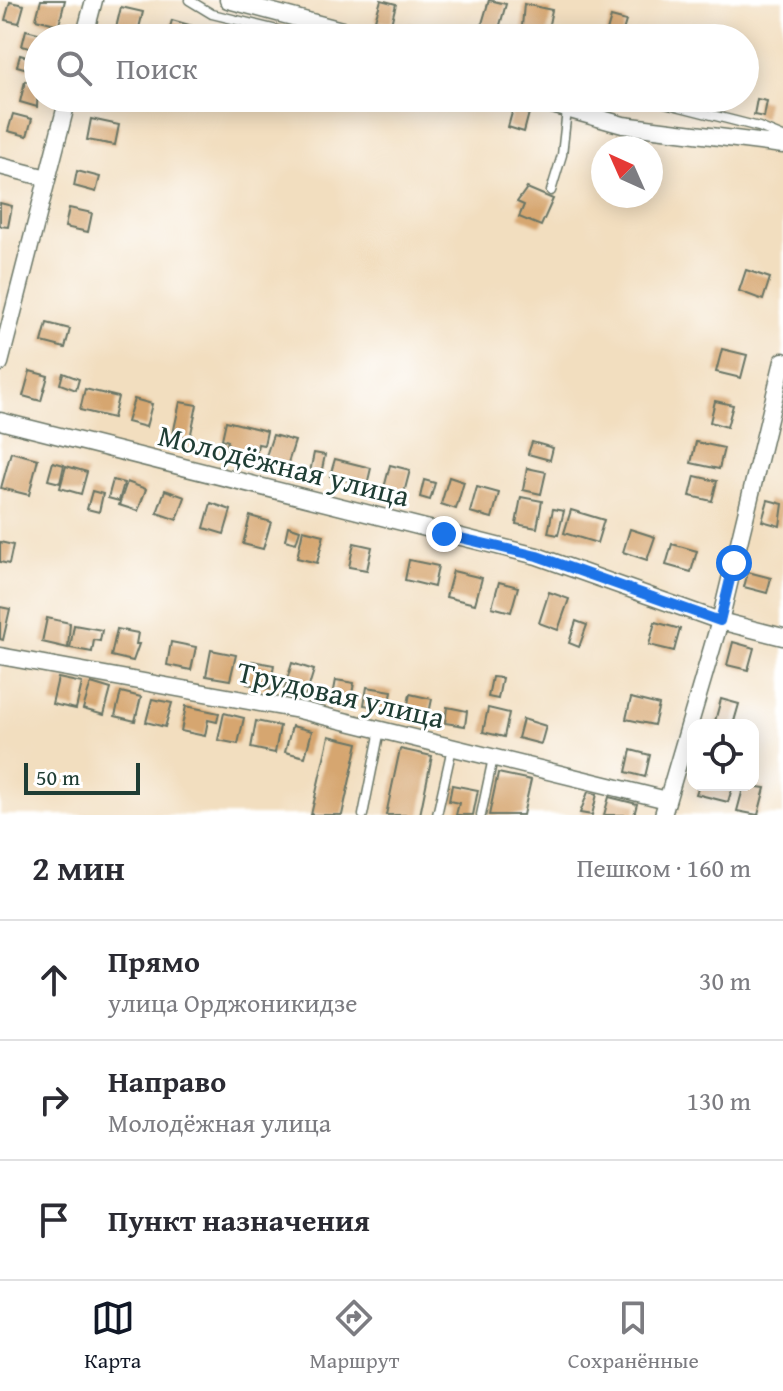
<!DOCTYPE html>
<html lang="ru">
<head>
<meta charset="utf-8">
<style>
  :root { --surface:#fff; --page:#f7f7f7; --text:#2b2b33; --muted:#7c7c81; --line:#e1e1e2; --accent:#111827 }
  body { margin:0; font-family:"Gentium Book Plus",serif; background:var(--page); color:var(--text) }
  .controls { position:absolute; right:24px; bottom:24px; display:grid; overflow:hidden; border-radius:16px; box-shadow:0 4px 20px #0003 }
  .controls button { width:72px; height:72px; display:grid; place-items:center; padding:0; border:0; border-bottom:2px solid var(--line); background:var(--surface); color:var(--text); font:40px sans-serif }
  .compass { position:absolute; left:591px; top:136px; width:72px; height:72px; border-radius:50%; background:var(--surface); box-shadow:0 4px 20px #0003; rotate:315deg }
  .scale { position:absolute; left:24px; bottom:20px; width:116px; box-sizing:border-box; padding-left:8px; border:4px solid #1f3d34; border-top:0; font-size:22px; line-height:28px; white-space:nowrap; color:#1f3d34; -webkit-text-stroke:6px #fff; paint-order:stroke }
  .stop { position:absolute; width:24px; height:24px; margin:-18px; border:6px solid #1a73e8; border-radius:50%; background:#fff }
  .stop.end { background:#1a73e8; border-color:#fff; box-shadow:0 2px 8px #0008 }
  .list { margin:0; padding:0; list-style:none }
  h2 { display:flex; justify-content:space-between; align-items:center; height:104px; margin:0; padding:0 32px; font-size:34px }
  h2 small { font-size:26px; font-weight:400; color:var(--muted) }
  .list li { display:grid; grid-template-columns:52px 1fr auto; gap:24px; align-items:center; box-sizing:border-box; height:120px; padding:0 32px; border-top:2px solid var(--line) }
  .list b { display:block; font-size:30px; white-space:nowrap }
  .list p { margin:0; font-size:26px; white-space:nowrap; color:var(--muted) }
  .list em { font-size:26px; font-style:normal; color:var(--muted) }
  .icon { flex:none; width:44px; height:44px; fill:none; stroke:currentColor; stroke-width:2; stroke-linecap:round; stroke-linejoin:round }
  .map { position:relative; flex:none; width:783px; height:815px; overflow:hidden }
  .search { position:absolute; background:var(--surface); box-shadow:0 4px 20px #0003; left:24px; right:24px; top:24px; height:88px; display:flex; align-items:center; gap:20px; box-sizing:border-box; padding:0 28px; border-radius:44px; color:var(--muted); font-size:30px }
  .sheet { height:464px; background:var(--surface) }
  nav { display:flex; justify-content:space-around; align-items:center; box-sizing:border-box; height:112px; border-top:2px solid var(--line); background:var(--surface); font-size:22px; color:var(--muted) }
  nav a { display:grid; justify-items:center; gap:4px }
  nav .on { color:var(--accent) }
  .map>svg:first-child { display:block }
  .building { fill:#d6a66f }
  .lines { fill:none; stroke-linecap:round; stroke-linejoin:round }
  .lane-casing { stroke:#697565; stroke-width:11 }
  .street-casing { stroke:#697565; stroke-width:19 }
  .lane { stroke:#fff; stroke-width:8 }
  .street { stroke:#fff; stroke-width:16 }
  .route { stroke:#1a73e8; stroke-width:10 }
  .labels { text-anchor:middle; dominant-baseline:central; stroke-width:6; stroke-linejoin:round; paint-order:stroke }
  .street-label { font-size:30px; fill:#1f3d34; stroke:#fff }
</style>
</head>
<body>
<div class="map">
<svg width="783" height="815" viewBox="0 0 783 815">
  <rect width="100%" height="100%" fill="#fff"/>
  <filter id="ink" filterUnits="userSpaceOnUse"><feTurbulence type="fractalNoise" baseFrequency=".0125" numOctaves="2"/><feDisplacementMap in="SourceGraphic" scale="16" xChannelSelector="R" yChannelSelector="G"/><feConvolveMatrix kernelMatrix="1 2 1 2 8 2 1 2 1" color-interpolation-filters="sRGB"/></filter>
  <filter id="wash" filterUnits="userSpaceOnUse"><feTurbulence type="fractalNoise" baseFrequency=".006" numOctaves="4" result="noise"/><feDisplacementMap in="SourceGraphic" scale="32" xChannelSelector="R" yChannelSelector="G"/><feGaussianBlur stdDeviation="1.8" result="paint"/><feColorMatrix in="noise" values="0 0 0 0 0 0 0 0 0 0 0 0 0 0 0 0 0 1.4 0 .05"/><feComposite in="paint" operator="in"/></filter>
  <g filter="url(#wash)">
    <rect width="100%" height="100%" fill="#f2debf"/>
    <g id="blocks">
      <g class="building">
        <path d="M41,0H65L59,25L36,19Z"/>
        <path d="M381,0L396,4L391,24L375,20Z"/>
        <path d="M489,0L506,4L498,32L481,27Z"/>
        <path d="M10,2L24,5L19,23L5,20Z"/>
        <path d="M524,4L552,10L546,38H521Z"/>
        <path d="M121,7L143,12L138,32L116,28Z"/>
        <path d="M611,17L626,21L621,38H605Z"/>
        <path d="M172,20L196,27L193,38H167Z"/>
        <path d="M409,23L425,27L422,38L406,33Z"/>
        <path d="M26,30L54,37V38H38V50L22,46Z"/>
        <path d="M20,55L38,60V72L17,66Z"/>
        <path d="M25,81L38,84L37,107L20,102Z"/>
        <path d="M757,99L767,101L764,117L754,115Z"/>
        <path d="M513,109L529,113L524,132L508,127Z"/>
        <path d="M13,114L32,119L27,136L8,131Z"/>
        <path d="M91,119L119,125L115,145L87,140Z"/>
        <path d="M77,171L100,177L96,192L74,186Z"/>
        <path d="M527,188L553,199L541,226L519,217L524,205L517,202Z"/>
        <path d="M0,203L12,206L8,227L0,226Z"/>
        <path d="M69,208L92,213L88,232L65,227Z"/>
        <path d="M746,270L770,278L763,300L739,291Z"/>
        <path d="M47,323L70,329L65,348L42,342Z"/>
        <path d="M722,349L747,355L741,378L716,372Z"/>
        <path d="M30,371L48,376L41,401L23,396Z"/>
        <path d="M63,373L79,379L76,390L60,384Z"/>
        <path d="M85,389L118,397L113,418L80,410Z"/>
        <path d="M134,399L152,404L146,427L127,422Z"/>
        <path d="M715,401L733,405L727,427L710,422Z"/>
        <path d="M180,402L197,405L190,438L173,434Z"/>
        <path d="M226,421L267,431L264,445L258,444L256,455L226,448L228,441L222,439Z"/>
        <path d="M273,435L295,441L287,466L265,459Z"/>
        <path d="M532,442L553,448L550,460L528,454Z"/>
        <path d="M696,442L724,448L719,469L691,463Z"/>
        <path d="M11,452L38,459L29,495L1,488Z"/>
        <path d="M314,453L325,455L321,474L310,472Z"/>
        <path d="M335,459L371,468L367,485L330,476Z"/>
        <path d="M53,462L64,465L60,483L48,480Z"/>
        <path d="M390,465L410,470L404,493L384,488Z"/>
        <path d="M66,466L87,472L81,494L60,488Z"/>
        <path d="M527,468L546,472L541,494L523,490Z"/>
        <path d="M695,476L717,481L712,501L690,496Z"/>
        <path d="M449,477L464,482L456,509L441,504Z"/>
        <path d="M113,480L124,483L119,501L108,498Z"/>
        <path d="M424,480L435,483L430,500L420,497Z"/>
        <path d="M127,482L146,489L138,511L119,505Z"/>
        <path d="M477,487L499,493L492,518L470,512Z"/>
        <path d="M165,490L185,497L177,520L157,513Z"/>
        <path d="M92,491L103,494L99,512L87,509Z"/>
        <path d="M521,497L542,501L537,528L516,524Z"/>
        <path d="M768,500L783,504L780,526L762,521Z"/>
        <path d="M211,503L231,510L224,534L204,528Z"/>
        <path d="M553,509L564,511L558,535L548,533Z"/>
        <path d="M571,510L604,520L597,543L564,533Z"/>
        <path d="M250,516L271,522L263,549L243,544Z"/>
        <path d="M288,526L300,530L296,543L285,540Z"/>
        <path d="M630,529L655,537L647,560L623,552Z"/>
        <path d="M303,530L324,535L317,563L297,558Z"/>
        <path d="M0,542L13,545L9,564L0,562Z"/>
        <path d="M354,543L372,547L367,570L349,567Z"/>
        <path d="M672,544L697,551L691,572L666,565Z"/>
        <path d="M409,560L438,566L434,587L405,580Z"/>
        <path d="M453,571L482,578L475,604L446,597Z"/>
        <path d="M748,572L771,578L767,593L744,587Z"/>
        <path d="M499,582L518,587L511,612L492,607Z"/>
        <path d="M549,592L569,599L558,630L539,623Z"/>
        <path d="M0,607L10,609L3,640L0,639Z"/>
        <path d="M47,618L70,623L68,648L42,642Z"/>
        <path d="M576,621L587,625L579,647L569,643Z"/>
        <path d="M655,622L680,629L674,651L649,645Z"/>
        <path d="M74,625L102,630L100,641L94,640L92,652L70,648Z"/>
        <path d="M117,629L138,633L136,644H139L133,661L111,656Z"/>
        <path d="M171,642L196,647L191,670L167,665Z"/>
        <path d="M733,642L754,648L748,670L727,665Z"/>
        <path d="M211,650L236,655L230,680L206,676Z"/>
        <path d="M252,661L274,665L270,689L247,684Z"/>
        <path d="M292,663L314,670L306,696L284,690Z"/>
        <path d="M492,677L502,678L498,699L488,697Z"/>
        <path d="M58,678L82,683L76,709L52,704Z"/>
        <path d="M336,680L354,683L350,705L332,701Z"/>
        <path d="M91,683L111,689L104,715L83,709Z"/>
        <path d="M367,687L392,691L389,709L364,705Z"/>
        <path d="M121,692L141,697L135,721L115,716Z"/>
        <path d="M410,694L432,699L428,718L406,714Z"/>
        <path d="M631,698L659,705L654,725L626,719Z"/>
        <path d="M152,699L172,703L165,727L146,722Z"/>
        <path d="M721,699L739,704L733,725H714Z"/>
        <path d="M186,706L219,713L217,722L208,720L205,736L181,731Z"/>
        <path d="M447,707L467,711L465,726L445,723Z"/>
        <path d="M488,708L509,713L504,737L483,732Z"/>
        <path d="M224,713L244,718L238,744L218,740Z"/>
        <path d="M523,719L546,726L541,744L518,738Z"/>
        <path d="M256,721L280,726L275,753L251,748Z"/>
        <path d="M292,726L312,731L305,757L285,752Z"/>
        <path d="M329,736L358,743L342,815H311Z"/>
        <path d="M400,749L432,756L420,815H386Z"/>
        <path d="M631,750L650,755L645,777L626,772Z"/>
        <path d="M498,773L531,780L523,815H489Z"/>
        <path d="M452,785L478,790L473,815H456L459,803L449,801Z"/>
        <path d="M699,785H733L728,802L696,794Z"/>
        <path d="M744,785L765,788L758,815L737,811Z"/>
        <path d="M588,792L597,794L592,815L580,813Z"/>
        <path d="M609,797L637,804L634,815H604Z"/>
      </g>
    </g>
  </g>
  <g filter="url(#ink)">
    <use href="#blocks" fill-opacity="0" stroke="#697565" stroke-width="2"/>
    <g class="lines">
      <g class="lane-casing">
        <g id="lane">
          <path d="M189,0L212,14L310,38"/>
          <path d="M645,98L759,127L783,137"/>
          <path d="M551,191L562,155L567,110"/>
          <path d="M363,815L380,730"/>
          <path d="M437,815L452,748"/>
          <path d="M481,815L493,758"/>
        </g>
      </g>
      <g class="street-casing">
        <g id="street">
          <path d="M228,0L372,38"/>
          <path d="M84,38L94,0"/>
          <path d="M528,98L623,125L783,145"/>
          <path d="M0,166L47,178"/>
          <path d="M0,363L68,98"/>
          <path d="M0,421L537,556L720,621L783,637"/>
          <path d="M0,656L299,710L667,800"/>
          <path d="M663,815L720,621L783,361"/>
        </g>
      </g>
      <use href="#lane" class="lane"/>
      <use href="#street" class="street"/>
    </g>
  </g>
  <g class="lines" filter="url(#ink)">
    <path class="route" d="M444,534L537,556L720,621L734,563"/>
  </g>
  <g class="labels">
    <g class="street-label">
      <text transform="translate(284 465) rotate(14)">Молодёжная улица</text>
      <text transform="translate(341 694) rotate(13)">Трудовая улица</text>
    </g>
  </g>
</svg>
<div class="controls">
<button><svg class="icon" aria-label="locate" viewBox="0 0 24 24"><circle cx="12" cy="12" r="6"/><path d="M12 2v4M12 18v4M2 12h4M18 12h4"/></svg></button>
</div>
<svg class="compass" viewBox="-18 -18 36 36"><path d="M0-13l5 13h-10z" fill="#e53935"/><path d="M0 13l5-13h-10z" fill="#7c7c81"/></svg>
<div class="scale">50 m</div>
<div class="stop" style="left:734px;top:563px"></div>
<div class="stop end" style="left:444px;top:534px"></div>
<div class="search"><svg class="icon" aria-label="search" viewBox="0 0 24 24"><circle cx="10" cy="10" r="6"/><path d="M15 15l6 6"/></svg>Поиск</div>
</div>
<section class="sheet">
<h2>2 мин<small>Пешком · 160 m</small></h2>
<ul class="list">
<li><svg class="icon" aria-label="ahead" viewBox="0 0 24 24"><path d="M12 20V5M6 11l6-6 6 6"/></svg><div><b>Прямо</b><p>улица Орджоникидзе</p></div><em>30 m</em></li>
<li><svg class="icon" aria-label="right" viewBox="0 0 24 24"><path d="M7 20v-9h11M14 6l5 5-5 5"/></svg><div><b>Направо</b><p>Молодёжная улица</p></div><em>130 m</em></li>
<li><svg class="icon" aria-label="arrive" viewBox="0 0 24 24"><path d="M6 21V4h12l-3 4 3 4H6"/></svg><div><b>Пункт назначения</b></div></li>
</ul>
</section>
<nav>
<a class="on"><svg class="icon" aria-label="map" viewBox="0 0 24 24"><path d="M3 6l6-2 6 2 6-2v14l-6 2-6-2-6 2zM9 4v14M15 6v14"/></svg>Карта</a>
<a><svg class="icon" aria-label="directions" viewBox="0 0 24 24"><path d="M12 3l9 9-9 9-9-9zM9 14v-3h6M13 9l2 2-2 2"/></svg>Маршрут</a>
<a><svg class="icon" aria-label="saved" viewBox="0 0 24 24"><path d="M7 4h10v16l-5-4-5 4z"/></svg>Сохранённые</a>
</nav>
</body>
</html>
